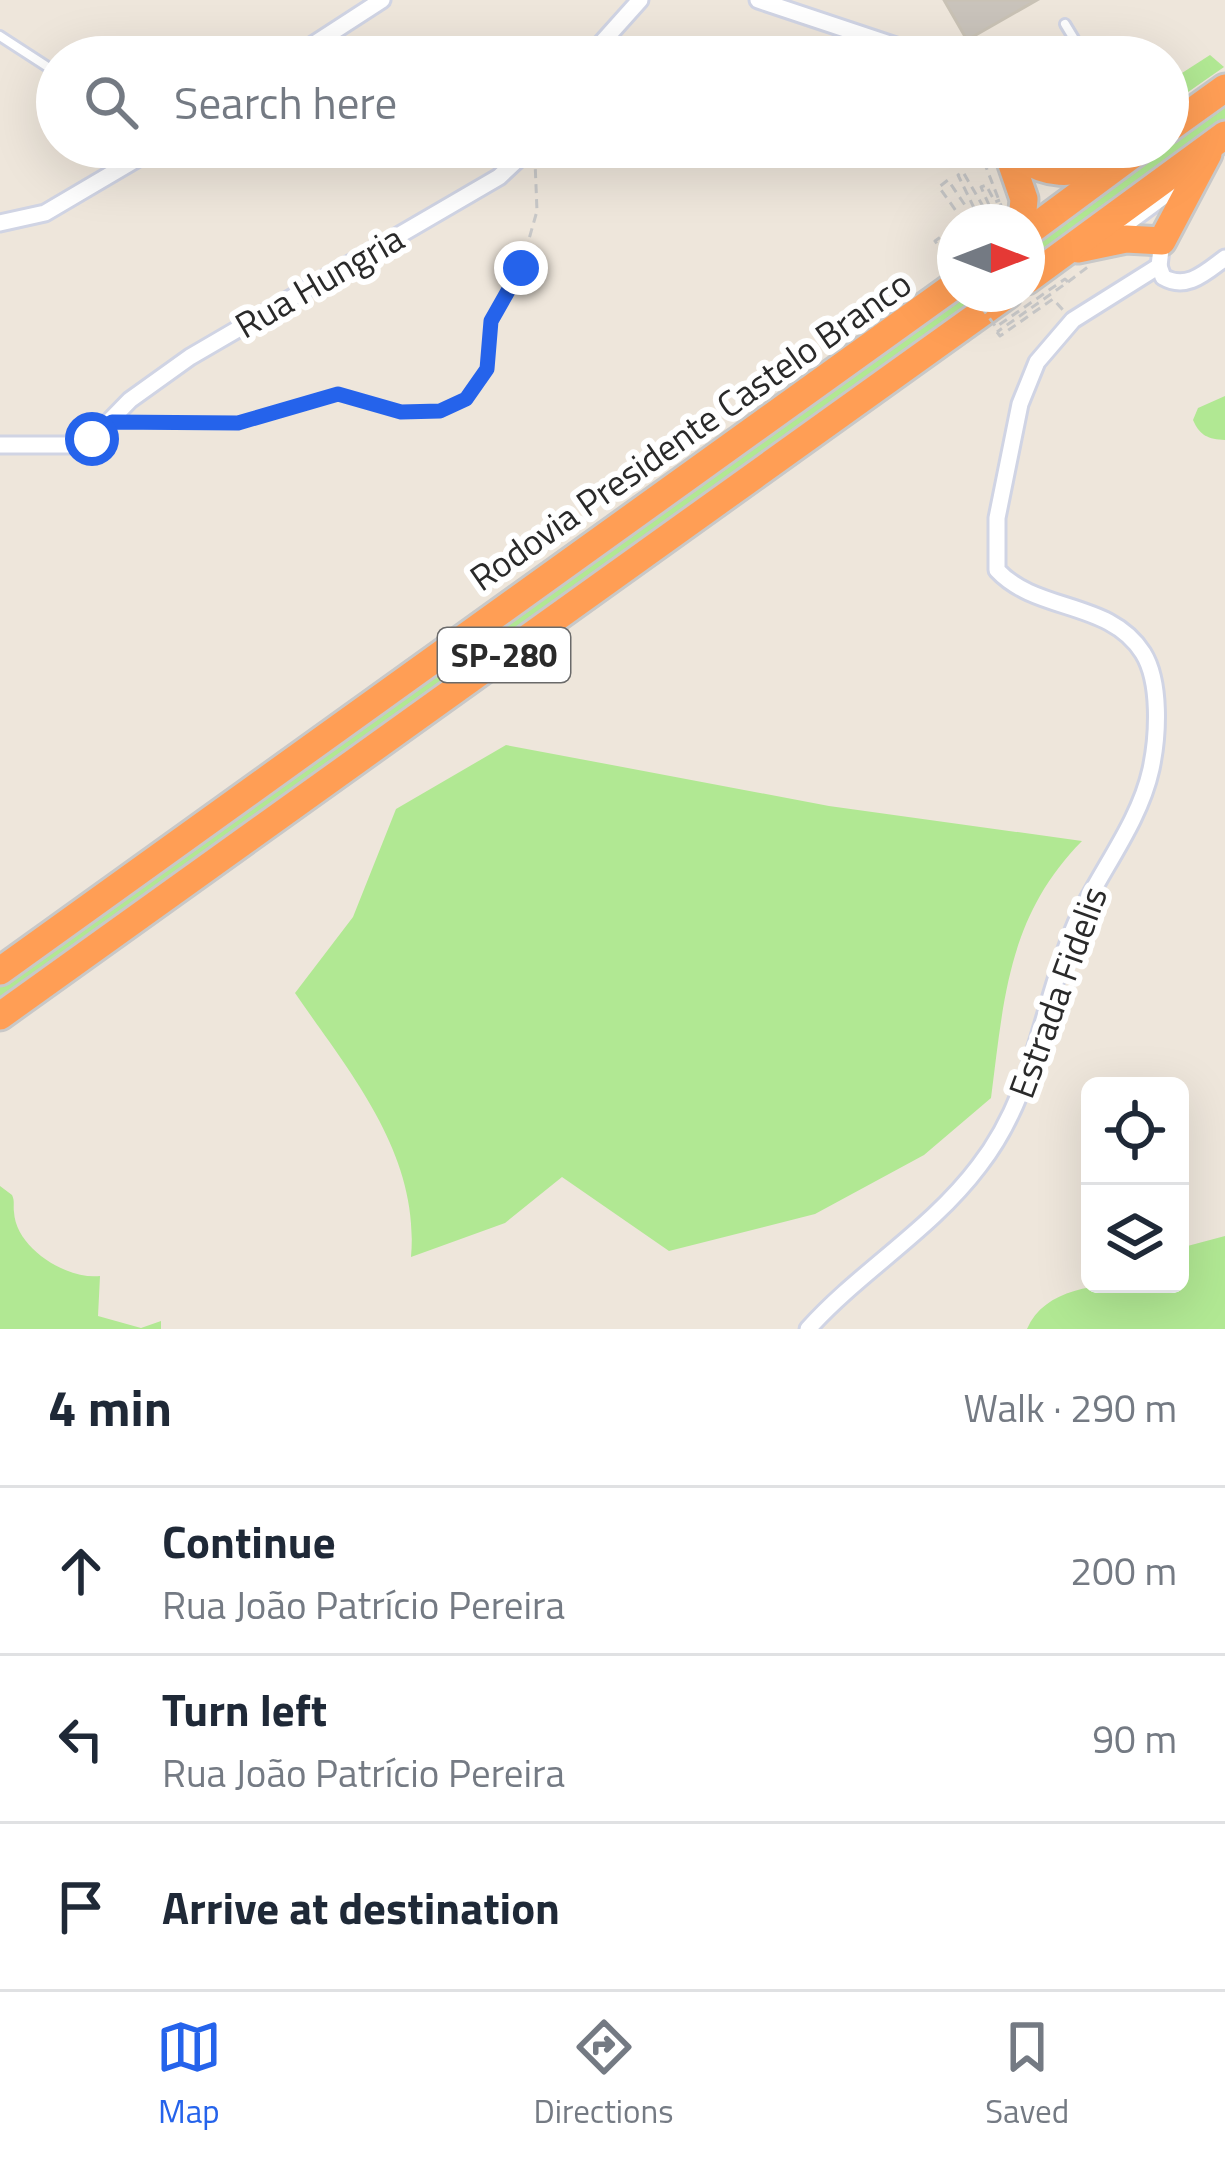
<!DOCTYPE html>
<html lang="en">
<head>
<meta charset="utf-8">
<style>
  :root { --surface:#fff; --page:#f6f6f7; --text:#1f2937; --muted:#747a83; --line:#e0e1e3; --accent:#2563eb }
  body { margin:0; font-family:"Titillium Web",sans-serif; background:var(--page); color:var(--text) }
  .controls { position:absolute; right:36px; bottom:36px; display:grid; overflow:hidden; border-radius:18px; box-shadow:0 12px 48px #0002 }
  .controls button { width:108px; height:108px; display:grid; place-items:center; padding:0; border:0; border-bottom:3px solid var(--line); background:var(--surface); color:var(--text); font:60px sans-serif }
  .compass { position:absolute; left:937px; top:204px; width:108px; height:108px; border-radius:50%; background:var(--surface); box-shadow:0 12px 48px #0002; rotate:90deg }
  .stop { position:absolute; width:36px; height:36px; margin:-27px; border:9px solid #2563eb; border-radius:50%; background:#fff }
  .stop.end { background:#2563eb; border-color:#fff; box-shadow:0 3px 12px #0008 }
  .list { margin:0; padding:0; list-style:none }
  h2 { display:flex; justify-content:space-between; align-items:center; height:156px; margin:0; padding:0 48px; font-size:51px }
  h2 small { font-size:39px; font-weight:400; color:var(--muted) }
  .list li { display:grid; grid-template-columns:78px 1fr auto; gap:36px; align-items:center; box-sizing:border-box; height:168px; padding:0 48px; border-top:3px solid var(--line) }
  .list b { display:block; font-size:45px; white-space:nowrap }
  .list p { margin:0; font-size:39px; white-space:nowrap; color:var(--muted) }
  .list em { font-size:39px; font-style:normal; color:var(--muted) }
  .icon { flex:none; width:66px; height:66px; fill:none; stroke:currentColor; stroke-width:2; stroke-linecap:round; stroke-linejoin:round }
  .map { position:relative; flex:none; width:1225px; height:1329px; overflow:hidden }
  .search { position:absolute; background:var(--surface); box-shadow:0 12px 48px #0002; left:36px; right:36px; top:36px; height:132px; display:flex; align-items:center; gap:30px; box-sizing:border-box; padding:0 42px; border-radius:66px; color:var(--muted); font-size:45px }
  .sheet { height:660px; background:var(--surface) }
  nav { display:flex; justify-content:space-around; align-items:center; box-sizing:border-box; height:168px; border-top:3px solid var(--line); background:var(--surface); font-size:33px; color:var(--muted) }
  nav a { display:grid; justify-items:center; gap:6px }
  nav .on { color:var(--accent) }
  .map>svg:first-child { display:block }
  .green { fill:#b1e893 }
  .building { fill:#c9c3bb; stroke:#c9c2b5; stroke-width:3 }
  .lines { fill:none; stroke-linecap:round; stroke-linejoin:round }
  .lane-casing { stroke:#d0d4e4; stroke-width:14 }
  .street-casing { stroke:#d0d4e4; stroke-width:21 }
  .highway-casing { stroke:#c8c8c8; stroke-width:33 }
  .path { stroke:#c8c8c8; stroke-width:3; stroke-dasharray:9 6; stroke-linecap:butt }
  .lane { stroke:#fff; stroke-width:8 }
  .street { stroke:#fff; stroke-width:15 }
  .highway { stroke:#ff9e55; stroke-width:27 }
  .path-bridge { stroke:#c8c8c8; stroke-width:3; stroke-dasharray:9 6; stroke-linecap:butt }
  .route { stroke:#2563eb; stroke-width:15 }
  .labels { text-anchor:middle; dominant-baseline:central; stroke-width:12; stroke-linejoin:round; paint-order:stroke }
  .shield { fill:#fff; stroke:#6a6a6a; stroke-width:3 }
  .shield-label { font-size:33px; font-weight:bold; fill:#2a2a2a }
  .street-label { font-size:36px; fill:#2a2a2a; stroke:#fff }
</style>
</head>
<body>
<div class="map">
<svg width="1225" height="1329" viewBox="0 0 1225 1329">
  <rect width="100%" height="100%" fill="#eee6db"/>
  <g class="green">
    <path d="M1210,55L1224,67L1168,106V82Z"/>
    <path d="M1225,102V122L1027,265V244Z"/>
    <path d="M958,294H982L0,1004V982Z"/>
    <path d="M1225,396V440C1208,439 1200,436 1193,420L1198,408Z"/>
    <path d="M506,745L829,806L1082,841C1008,916 1004,998 991,1098L924,1155L815,1214L669,1251L562,1177L505,1223L411,1257C420,1154 350,1073 295,993L353,917L396,809Z"/>
    <path d="M0,1186L12,1195C15,1201 13,1206 14,1212C16,1249 68,1280 100,1276L98,1316L141,1328L161,1321V1329H0Z"/>
    <path d="M1225,1236V1329H1027C1050,1276 1132,1284 1180,1284V1248Z"/>
  </g>
  <path class="building" d="M944,0H1037L967,40Z"/>
  <g class="lines">
    <g class="lane-casing">
      <g id="lane">
        <path d="M1065,24L1085,57"/>
        <path d="M0,36L54,71"/>
        <path d="M1124,230L1174,193"/>
      </g>
    </g>
    <g class="street-casing">
      <g id="street">
        <path d="M758,0L929,57"/>
        <path d="M294,57L382,0"/>
        <path d="M589,57L640,0"/>
        <path d="M0,223L45,213L157,147"/>
        <path d="M1159,266L1163,277C1187,291 1206,272 1225,258"/>
        <path d="M0,445H76L92,439L130,400L190,357L499,177L531,147"/>
        <path d="M808,1329C860,1271 931,1230 979,1166C1036,1093 1041,1005 1076,923C1099,872 1139,824 1151,769C1158,736 1161,682 1143,653C1110,600 1037,613 997,570V518L1020,404L1037,362L1073,320L1159,266L1162,241"/>
      </g>
    </g>
    <g class="highway-casing">
      <g id="highway">
        <path d="M1168,129L1225,88"/>
        <path d="M1006,147L1024,199L1022,222"/>
        <path d="M1011,147C1043,180 1074,174 1115,161"/>
        <path d="M1027,233L1143,147"/>
        <path d="M1078,249L1126,239L1162,241L1208,154"/>
        <path d="M1027,280L1225,135"/>
        <path d="M0,971L955,285"/>
        <path d="M0,1016L1008,294"/>
      </g>
    </g>
    <g class="path">
      <path d="M964,222L939,187L948,180L971,214L976,212L958,175L963,172L984,208L989,205L981,187L986,185L995,202L1000,200"/>
      <path d="M971,222L1002,208L986,167L991,159"/>
      <path d="M954,268L935,241L955,227"/>
      <path d="M1068,282L1089,266"/>
      <path d="M997,332L1000,336L1053,299L1063,310"/>
      <path d="M128,424L238,423L338,394L401,412L440,411L466,399L487,369L491,321L521,267L537,211L535,161"/>
    </g>
    <use href="#lane" class="lane"/>
    <use href="#street" class="street"/>
    <use href="#highway" class="highway"/>
    <path class="path-bridge" d="M972,294L996,327L1065,279L1068,282L997,332"/>
  </g>
  <g class="lines">
    <path class="route" d="M92,439L112,422L238,423L338,394L401,412L440,411L466,399L487,369L491,321L521,268"/>
  </g>
  <g class="labels">
    <rect class="shield" x="438" y="628" width="132" height="54" rx="9"/>
    <g class="shield-label">
      <text x="504" y="655">SP-280</text>
    </g>
    <g class="street-label">
      <text transform="translate(319 281) rotate(-30)">Rua Hungria</text>
      <text transform="translate(690 430) rotate(-35)">Rodovia Presidente Castelo Branco</text>
      <text transform="translate(1057 992) rotate(-70)">Estrada Fidelis</text>
    </g>
  </g>
</svg>
<div class="controls">
<button><svg class="icon" aria-label="locate" viewBox="0 0 24 24"><circle cx="12" cy="12" r="6"/><path d="M12 2v4M12 18v4M2 12h4M18 12h4"/></svg></button>
<button><svg class="icon" aria-label="layers" viewBox="0 0 24 24"><path d="M12 4l9 5-9 5-9-5zM3 14l9 5 9-5"/></svg></button>
</div>
<svg class="compass" viewBox="-18 -18 36 36"><path d="M0-13l5 13h-10z" fill="#e53935"/><path d="M0 13l5-13h-10z" fill="#747a83"/></svg>
<div class="stop" style="left:92px;top:439px"></div>
<div class="stop end" style="left:521px;top:268px"></div>
<div class="search"><svg class="icon" aria-label="search" viewBox="0 0 24 24"><circle cx="10" cy="10" r="6"/><path d="M15 15l6 6"/></svg>Search here</div>
</div>
<section class="sheet">
<h2>4 min<small>Walk · 290 m</small></h2>
<ul class="list">
<li><svg class="icon" aria-label="ahead" viewBox="0 0 24 24"><path d="M12 20V5M6 11l6-6 6 6"/></svg><div><b>Continue</b><p>Rua João Patrício Pereira</p></div><em>200 m</em></li>
<li><svg class="icon" aria-label="left" viewBox="0 0 24 24"><path d="M17 20v-9H6M10 6l-5 5 5 5"/></svg><div><b>Turn left</b><p>Rua João Patrício Pereira</p></div><em>90 m</em></li>
<li><svg class="icon" aria-label="arrive" viewBox="0 0 24 24"><path d="M6 21V4h12l-3 4 3 4H6"/></svg><div><b>Arrive at destination</b></div></li>
</ul>
</section>
<nav>
<a class="on"><svg class="icon" aria-label="map" viewBox="0 0 24 24"><path d="M3 6l6-2 6 2 6-2v14l-6 2-6-2-6 2zM9 4v14M15 6v14"/></svg>Map</a>
<a><svg class="icon" aria-label="directions" viewBox="0 0 24 24"><path d="M12 3l9 9-9 9-9-9zM9 14v-3h6M13 9l2 2-2 2"/></svg>Directions</a>
<a><svg class="icon" aria-label="saved" viewBox="0 0 24 24"><path d="M7 4h10v16l-5-4-5 4z"/></svg>Saved</a>
</nav>
</body>
</html>
